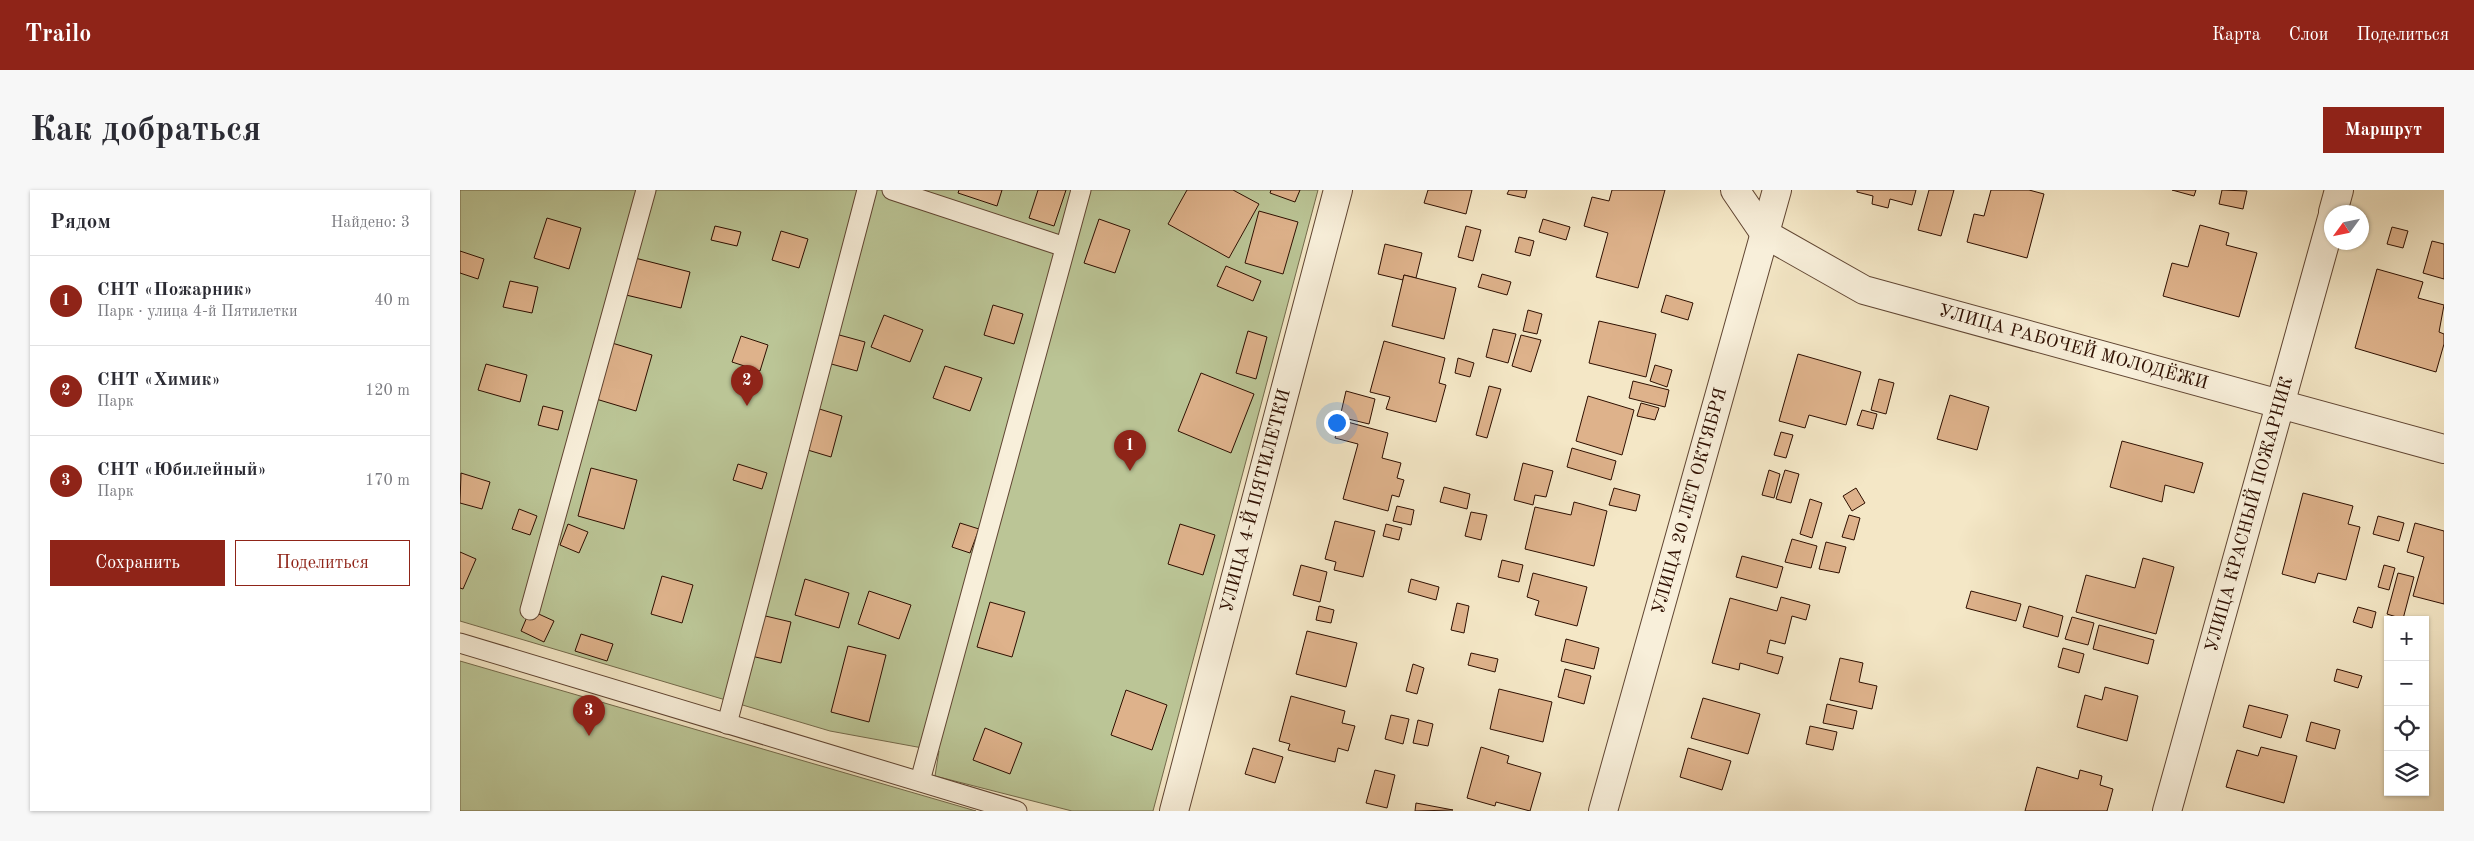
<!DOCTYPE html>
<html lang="ru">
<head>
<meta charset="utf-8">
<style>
  :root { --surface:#fff; --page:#f7f7f7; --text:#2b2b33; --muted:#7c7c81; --line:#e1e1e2; --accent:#8f2418 }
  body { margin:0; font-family:"Old Standard TT",serif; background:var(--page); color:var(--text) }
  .controls { position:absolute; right:15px; bottom:15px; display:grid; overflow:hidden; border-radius:0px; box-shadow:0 1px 4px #0004 }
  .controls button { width:45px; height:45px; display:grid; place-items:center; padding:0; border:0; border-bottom:1px solid var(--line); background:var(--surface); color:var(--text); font:25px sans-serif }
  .compass { position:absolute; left:1864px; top:15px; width:45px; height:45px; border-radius:50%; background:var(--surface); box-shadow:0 1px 4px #0004; rotate:237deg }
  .you { position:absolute; left:876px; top:232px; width:18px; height:18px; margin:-12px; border:4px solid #fff; border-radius:50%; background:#1a73e8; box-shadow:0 0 0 8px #1a73e833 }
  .badge { display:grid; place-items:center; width:32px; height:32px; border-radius:50%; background:var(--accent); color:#fff; font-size:16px; font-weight:700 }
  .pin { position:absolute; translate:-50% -41px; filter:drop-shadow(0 1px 2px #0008) }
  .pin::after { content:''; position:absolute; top:26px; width:18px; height:15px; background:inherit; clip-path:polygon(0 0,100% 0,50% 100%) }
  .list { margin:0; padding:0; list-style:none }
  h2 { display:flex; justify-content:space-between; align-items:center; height:65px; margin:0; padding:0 20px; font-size:21px }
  h2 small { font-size:16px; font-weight:400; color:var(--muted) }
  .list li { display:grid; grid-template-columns:32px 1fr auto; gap:15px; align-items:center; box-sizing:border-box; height:90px; padding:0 20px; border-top:1px solid var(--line) }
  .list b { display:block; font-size:19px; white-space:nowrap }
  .list p { margin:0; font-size:16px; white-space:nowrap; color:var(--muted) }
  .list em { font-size:16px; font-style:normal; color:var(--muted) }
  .actions { display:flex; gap:10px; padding:15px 20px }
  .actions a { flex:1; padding:11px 0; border:1px solid var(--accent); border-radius:0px; text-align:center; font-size:18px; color:var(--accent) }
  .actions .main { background:var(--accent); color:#fff }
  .icon { flex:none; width:28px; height:28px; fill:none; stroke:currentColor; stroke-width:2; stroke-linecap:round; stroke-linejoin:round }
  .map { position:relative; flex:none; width:1984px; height:621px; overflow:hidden; border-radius:0px }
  header { display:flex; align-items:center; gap:30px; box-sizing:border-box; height:70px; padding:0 25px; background:var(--accent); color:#fff }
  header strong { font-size:24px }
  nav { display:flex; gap:28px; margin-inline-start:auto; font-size:18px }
  .intro { display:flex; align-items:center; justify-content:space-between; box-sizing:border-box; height:120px; padding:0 30px }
  h1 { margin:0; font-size:35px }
  .button { padding:12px 22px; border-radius:0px; background:var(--accent); color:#fff; font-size:18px; font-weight:700 }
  main { display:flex; gap:30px; padding:0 30px }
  aside { flex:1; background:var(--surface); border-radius:0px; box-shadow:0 1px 4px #0004 }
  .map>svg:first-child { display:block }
  .green { fill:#bbc596; stroke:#746a4b }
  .building { fill:#deb28b; stroke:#2e0f00 }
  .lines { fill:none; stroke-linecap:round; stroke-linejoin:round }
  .lane-casing { stroke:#604532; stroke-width:21 }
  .street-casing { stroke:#604532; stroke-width:30 }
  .lane { stroke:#f8efda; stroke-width:19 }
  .street { stroke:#f8efda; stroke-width:28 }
  .labels { text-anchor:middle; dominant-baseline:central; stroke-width:4; stroke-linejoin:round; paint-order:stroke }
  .street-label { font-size:18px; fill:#2e0f00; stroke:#f8efda }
</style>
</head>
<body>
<header>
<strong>Trailo</strong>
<nav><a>Карта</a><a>Слои</a><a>Поделиться</a></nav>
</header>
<div class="intro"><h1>Как добраться</h1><a class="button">Маршрут</a></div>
<main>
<aside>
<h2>Рядом<small>Найдено: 3</small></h2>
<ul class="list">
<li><span class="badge">1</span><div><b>СНТ «Пожарник»</b><p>Парк · улица 4-й Пятилетки</p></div><em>40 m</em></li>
<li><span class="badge">2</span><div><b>СНТ «Химик»</b><p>Парк</p></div><em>120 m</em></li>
<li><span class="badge">3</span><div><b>СНТ «Юбилейный»</b><p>Парк</p></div><em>170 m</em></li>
</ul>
<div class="actions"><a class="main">Сохранить</a><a>Поделиться</a></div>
</aside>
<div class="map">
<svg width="1984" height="621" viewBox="0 0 1984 621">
  <rect width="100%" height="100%" fill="#f4e7c6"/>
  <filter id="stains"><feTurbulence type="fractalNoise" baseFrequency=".004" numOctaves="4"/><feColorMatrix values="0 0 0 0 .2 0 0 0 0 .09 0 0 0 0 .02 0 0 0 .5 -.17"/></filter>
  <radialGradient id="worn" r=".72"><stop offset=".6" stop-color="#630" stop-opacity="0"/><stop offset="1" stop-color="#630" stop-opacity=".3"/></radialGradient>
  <g class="green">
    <path d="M0,0H858L693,621H612L475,586L479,561L370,541L0,431Z"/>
    <path d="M0,471L516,621H0Z"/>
  </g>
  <g class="building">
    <path d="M499,0H542L537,16L498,3Z"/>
    <path d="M578,0H606L594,36L569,28Z"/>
    <path d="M727,0H773L799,14L769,68L708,34Z"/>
    <path d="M811,0H840L835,12L810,3Z"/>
    <path d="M968,0H1012L1006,24L964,13Z"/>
    <path d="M1049,0H1067L1065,8L1047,4Z"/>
    <path d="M1152,0H1205L1178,98L1136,87L1148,43L1124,36L1132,7L1149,11Z"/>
    <path d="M1397,0H1456L1452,15L1430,9L1428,18L1412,14L1413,6L1397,2Z"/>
    <path d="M1469,0H1494L1481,46L1458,40Z"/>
    <path d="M1531,0H1569L1584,4L1567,68L1507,52L1514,24L1524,26Z"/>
    <path d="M1712,0H1736L1734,6Z"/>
    <path d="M1762,0L1787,1L1783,19L1759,14Z"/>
    <path d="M799,21L838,32L823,84L785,73Z"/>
    <path d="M87,28L121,38L109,79L74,68Z"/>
    <path d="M639,29L670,40L655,83L624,73Z"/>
    <path d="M1083,29L1110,37L1106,50L1079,42Z"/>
    <path d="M1740,35L1769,43L1766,55L1797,63L1779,127L1703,106L1712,73L1728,77Z"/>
    <path d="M255,36L281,42L277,56L251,50Z"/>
    <path d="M1006,36L1021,40L1013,71L998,67Z"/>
    <path d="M1932,37L1948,41L1943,58L1927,54Z"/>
    <path d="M321,41L348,49L339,78L312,70Z"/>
    <path d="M1059,47L1074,51L1070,66L1055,62Z"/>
    <path d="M1972,51L1984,54V89L1963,83Z"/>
    <path d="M925,54L962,63L956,88L944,85L943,90L918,84Z"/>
    <path d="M0,61L24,69L18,89L0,83Z"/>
    <path d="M175,68L230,82L221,118L166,105Z"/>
    <path d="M766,76L801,91L793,111L757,96Z"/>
    <path d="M1917,79L1963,92L1958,108L1984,115L1979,142L1984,144V154L1976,182L1895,158Z"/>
    <path d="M1022,84L1051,92L1047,105L1018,97Z"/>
    <path d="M944,85L996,98L984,149L932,136Z"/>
    <path d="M50,91L78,97L72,123L43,117Z"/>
    <path d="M1206,105L1233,113L1228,130L1201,122Z"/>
    <path d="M533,115L563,124L554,154L524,145Z"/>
    <path d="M1068,120L1082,124L1077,144L1063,141Z"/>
    <path d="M424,125L463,140L450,172L411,157Z"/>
    <path d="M1139,131L1196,144L1186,187L1129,173Z"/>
    <path d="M1033,139L1056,144L1048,173L1026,167Z"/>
    <path d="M788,141L807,147L796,189L776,183Z"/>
    <path d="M372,143L405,152L397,181L364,172Z"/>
    <path d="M1061,145L1081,150L1071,182L1052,176Z"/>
    <path d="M281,146L308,155L300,181L272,172Z"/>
    <path d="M924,151L985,168L979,193L986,195L976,232L926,219L930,207L910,202Z"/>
    <path d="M152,153L192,165L176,221L136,209Z"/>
    <path d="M1338,164L1401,182L1386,235L1349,225L1345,238L1319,231Z"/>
    <path d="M998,168L1014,173L1010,187L995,183Z"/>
    <path d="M26,174L67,185L60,212L18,200Z"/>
    <path d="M1195,175L1212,180L1207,197L1190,191Z"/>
    <path d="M485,176L522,188L510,221L473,208Z"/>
    <path d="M741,183L794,204L771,263L718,241Z"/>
    <path d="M1419,189L1434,193L1426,224L1411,220Z"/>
    <path d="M1173,191L1209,200L1205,217L1169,208Z"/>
    <path d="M1029,196L1041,199L1027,248L1016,245Z"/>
    <path d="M886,201L915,209L909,234L880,227Z"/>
    <path d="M1490,205L1529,217L1517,260L1477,249Z"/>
    <path d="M1128,206L1174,220L1162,265L1116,251Z"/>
    <path d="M1181,213L1199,218L1195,230L1177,226Z"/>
    <path d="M83,216L103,221L98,240L78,235Z"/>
    <path d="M353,217L382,226L371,267L341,258Z"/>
    <path d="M1402,220L1417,224L1413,239L1397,235Z"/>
    <path d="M880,230L928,243L922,268L941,273L937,288L944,290L939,307L932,305L928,321L883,309L898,254L875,248Z"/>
    <path d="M1321,242L1333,245L1326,268L1314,265Z"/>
    <path d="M1662,251L1743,273L1734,303L1705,295L1702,312L1650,297Z"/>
    <path d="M1112,258L1156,271L1151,290L1107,277Z"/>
    <path d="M1063,273L1093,281L1086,307L1075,305L1073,315L1054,310Z"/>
    <path d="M278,274L307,283L302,299L273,290Z"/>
    <path d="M131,278L177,290L164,339L118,326Z"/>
    <path d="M1309,280L1320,284L1314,308L1302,305Z"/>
    <path d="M1325,280L1339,284L1331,313L1316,309Z"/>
    <path d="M1,283L30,292L22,319L0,313Z"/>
    <path d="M984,297L1010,304L1007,319L980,312Z"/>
    <path d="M1154,298L1180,305L1176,321L1149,315Z"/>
    <path d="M1396,298L1405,313L1392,321L1383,306Z"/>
    <path d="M1843,303L1893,316L1888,334L1900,337L1886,390L1858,383L1855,393L1822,384Z"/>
    <path d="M1350,309L1362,313L1352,348L1340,344Z"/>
    <path d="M1114,312L1147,321L1134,376L1065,359L1075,317L1111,325Z"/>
    <path d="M937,316L954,320L951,335L933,331Z"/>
    <path d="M59,319L77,326L70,345L52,339Z"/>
    <path d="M1011,322L1027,325L1021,350L1005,346Z"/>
    <path d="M1389,325L1400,328L1394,350L1382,347Z"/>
    <path d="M1918,326L1944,333L1939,351L1913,344Z"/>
    <path d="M875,331L915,341L903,387L874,380L876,372L865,369Z"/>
    <path d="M500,333L519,339L510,363L492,357Z"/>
    <path d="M1955,333L1984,341V414L1953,406L1964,367L1947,362Z"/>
    <path d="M108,334L128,342L119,363L100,355Z"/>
    <path d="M720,334L755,345L743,385L708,374Z"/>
    <path d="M926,334L942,338L939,350L923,346Z"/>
    <path d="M1332,349L1357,356L1351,378L1325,372Z"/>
    <path d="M1366,352L1386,357L1379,383L1359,379Z"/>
    <path d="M0,362L16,369L3,399L0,398Z"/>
    <path d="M1282,366L1323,377L1317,398L1276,387Z"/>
    <path d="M1683,368L1714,377L1696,444L1616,422L1626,385L1675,398Z"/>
    <path d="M1042,370L1063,375L1059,392L1038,387Z"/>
    <path d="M841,375L867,382L860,412L833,405Z"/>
    <path d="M1924,375L1935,378L1929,400L1918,397Z"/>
    <path d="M1073,383L1127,397L1117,436L1075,425L1079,411L1067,407Z"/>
    <path d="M1938,383L1954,387L1943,429L1927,424Z"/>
    <path d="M202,386L233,395L222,433L191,424Z"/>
    <path d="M345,389L389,403L379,438L335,425Z"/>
    <path d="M951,389L979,397L976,410L948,402Z"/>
    <path d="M409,401L451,415L439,449L398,434Z"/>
    <path d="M1511,401L1561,414L1556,431L1506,418Z"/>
    <path d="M1321,407L1350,415L1346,430L1332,426L1325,454L1310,450L1307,463L1323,467L1318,484L1280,473L1279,480L1252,473L1270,408L1317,421Z"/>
    <path d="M530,412L565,422L552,467L517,457Z"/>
    <path d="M997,413L1009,416L1004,443L991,440Z"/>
    <path d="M859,416L874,420L871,433L856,430Z"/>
    <path d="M1569,416L1603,426L1598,447L1563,437Z"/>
    <path d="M1898,417L1916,422L1912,438L1893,432Z"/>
    <path d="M70,420L94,431L84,452L61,441Z"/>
    <path d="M297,424L331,432L321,473L287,465Z"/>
    <path d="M1612,427L1634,433L1628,455L1605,449Z"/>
    <path d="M1639,435L1694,450L1688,474L1633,459Z"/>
    <path d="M847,441L897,453L886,497L836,484Z"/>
    <path d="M121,444L153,454L147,471L115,461Z"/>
    <path d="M1106,449L1139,458L1134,479L1101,471Z"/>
    <path d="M388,456L426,465L409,532L371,522Z"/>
    <path d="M1603,458L1624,464L1619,483L1598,477Z"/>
    <path d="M1011,463L1038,469L1035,482L1008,475Z"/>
    <path d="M1380,468L1403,473L1399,492L1417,496L1412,519L1370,510Z"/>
    <path d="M953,474L964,478L957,504L946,501Z"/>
    <path d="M1105,479L1131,486L1124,514L1098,507Z"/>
    <path d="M1877,479L1902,486L1898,498L1874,491Z"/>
    <path d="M1645,497L1678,506L1667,551L1617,537L1625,505L1642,510Z"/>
    <path d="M1039,499L1092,512L1083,552L1030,539Z"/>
    <path d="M666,500L707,515L692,560L651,545Z"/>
    <path d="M831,506L885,521L882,533L895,536L888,561L878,558L875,572L828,560L830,554L819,551Z"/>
    <path d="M1243,508L1300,524L1288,564L1231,548Z"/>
    <path d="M1367,514L1397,521L1393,539L1363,533Z"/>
    <path d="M1789,515L1828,525L1821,548L1783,537Z"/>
    <path d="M931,525L949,529L943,554L925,549Z"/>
    <path d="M958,530L973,534L968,556L953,553Z"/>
    <path d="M1851,532L1880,540L1875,559L1846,551Z"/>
    <path d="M1350,536L1377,542L1373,560L1346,554Z"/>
    <path d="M525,538L562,553L550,584L513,570Z"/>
    <path d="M1021,557L1049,566L1047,573L1081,583L1070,621L1036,612L1035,616L1007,608Z"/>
    <path d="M1801,557L1837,566L1824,613L1766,597L1777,560L1798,566Z"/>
    <path d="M793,558L823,567L815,593L785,584Z"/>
    <path d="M1228,558L1271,571L1262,600L1220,587Z"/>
    <path d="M1577,577L1618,589L1620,580L1642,586L1640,595L1653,599L1647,621H1565Z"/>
    <path d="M915,580L935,585L927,618L906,613Z"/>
    <path d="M956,613L993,620L955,621Z"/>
  </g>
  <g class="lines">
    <g class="lane-casing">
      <g id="lane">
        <path d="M432,0L605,57"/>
        <path d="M70,420L186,0"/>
        <path d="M0,453L557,621"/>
        <path d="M267,534L407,0"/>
        <path d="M460,591L621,0"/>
      </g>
    </g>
    <g class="street-casing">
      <g id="street">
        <path id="s1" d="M1275,0L1305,44L1404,100L1984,259"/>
        <path d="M1873,22L1879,0"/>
        <path id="s2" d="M714,621L878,0"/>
        <path id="s3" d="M1143,621L1317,0"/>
        <path id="s4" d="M1707,621L1872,28"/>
      </g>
    </g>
    <use href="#lane" class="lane"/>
    <use href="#street" class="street"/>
  </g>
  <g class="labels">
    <g class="street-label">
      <text stroke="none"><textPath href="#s1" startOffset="384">УЛИЦА РАБОЧЕЙ МОЛОДЁЖИ</textPath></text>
      <text stroke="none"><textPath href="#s2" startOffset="321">УЛИЦА 4-Й ПЯТИЛЕТКИ</textPath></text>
      <text stroke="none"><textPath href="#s3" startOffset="322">УЛИЦА 20 ЛЕТ ОКТЯБРЯ</textPath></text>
      <text stroke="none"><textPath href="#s4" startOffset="308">УЛИЦА КРАСНЫЙ ПОЖАРНИК</textPath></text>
    </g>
  </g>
  <rect width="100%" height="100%" filter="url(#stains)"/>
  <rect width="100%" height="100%" fill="url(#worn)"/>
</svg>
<div class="controls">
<button>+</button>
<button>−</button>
<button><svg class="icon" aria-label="locate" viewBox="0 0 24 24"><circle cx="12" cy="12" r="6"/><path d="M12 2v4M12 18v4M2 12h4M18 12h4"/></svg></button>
<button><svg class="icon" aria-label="layers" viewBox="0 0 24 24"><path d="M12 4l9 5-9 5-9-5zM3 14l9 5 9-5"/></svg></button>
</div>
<svg class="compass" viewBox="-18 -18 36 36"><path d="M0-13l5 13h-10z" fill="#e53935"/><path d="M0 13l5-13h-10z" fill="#7c7c81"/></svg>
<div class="you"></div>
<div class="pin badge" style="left:670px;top:281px">1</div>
<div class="pin badge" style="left:287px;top:216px">2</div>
<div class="pin badge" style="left:129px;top:546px">3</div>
</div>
</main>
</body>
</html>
